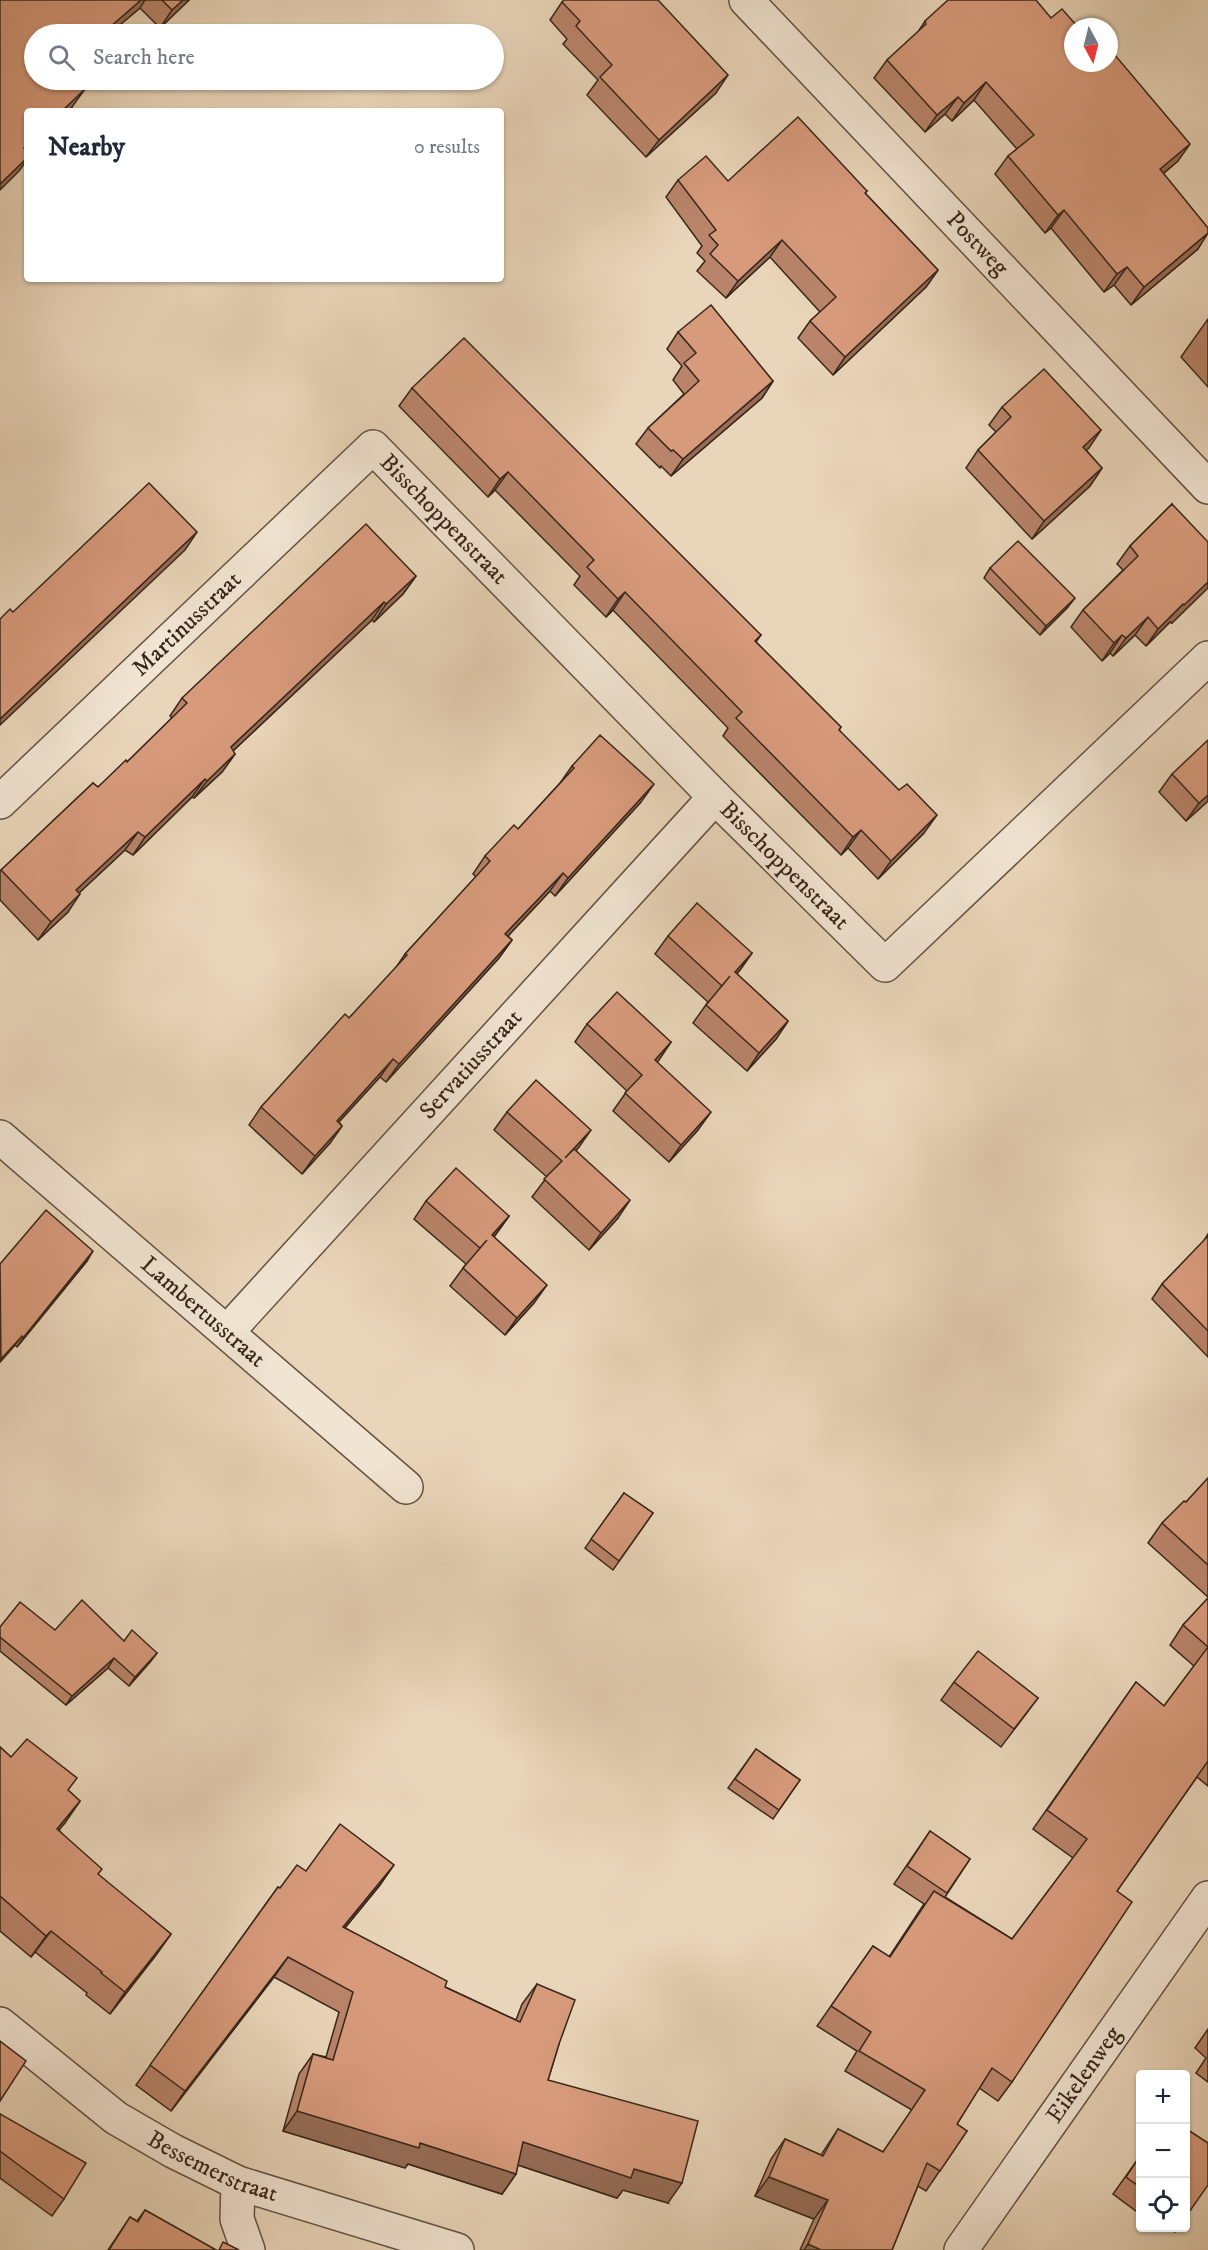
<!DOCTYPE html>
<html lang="en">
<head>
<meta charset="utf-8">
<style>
  :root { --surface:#fff; --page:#f6f6f7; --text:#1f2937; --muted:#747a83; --line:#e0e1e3 }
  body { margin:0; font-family:"IM FELL DW Pica",serif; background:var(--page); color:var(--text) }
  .controls { position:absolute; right:18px; bottom:18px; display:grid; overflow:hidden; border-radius:6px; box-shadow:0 2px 4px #0004 }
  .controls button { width:54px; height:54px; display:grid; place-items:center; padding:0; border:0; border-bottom:2px solid var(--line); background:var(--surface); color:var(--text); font:30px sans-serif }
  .compass { position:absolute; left:1064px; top:18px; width:54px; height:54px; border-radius:50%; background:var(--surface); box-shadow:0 2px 4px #0004; rotate:173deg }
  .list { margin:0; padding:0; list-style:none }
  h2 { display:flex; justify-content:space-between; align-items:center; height:78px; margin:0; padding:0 24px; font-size:26px }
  h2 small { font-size:20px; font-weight:400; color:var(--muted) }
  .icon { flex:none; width:33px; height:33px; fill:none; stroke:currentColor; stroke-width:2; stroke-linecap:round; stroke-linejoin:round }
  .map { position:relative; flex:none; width:1208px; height:2250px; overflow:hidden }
  .search { position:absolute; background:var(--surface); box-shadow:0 2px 4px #0004; left:24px; top:24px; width:480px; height:66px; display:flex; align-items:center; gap:15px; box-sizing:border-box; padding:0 21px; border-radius:33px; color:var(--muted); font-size:22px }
  .panel { position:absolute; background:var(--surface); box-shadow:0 2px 4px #0004; left:24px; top:108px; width:480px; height:174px; border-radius:6px }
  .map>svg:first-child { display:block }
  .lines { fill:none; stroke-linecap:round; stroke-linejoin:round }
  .minor-casing { stroke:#645242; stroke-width:36 }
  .minor { stroke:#f1e4d2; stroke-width:33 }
  .wall { fill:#b9846a; stroke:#38271b; stroke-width:1.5 }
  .shaded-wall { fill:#966c56; stroke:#38271b; stroke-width:1.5 }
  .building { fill:#d79a7b; stroke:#38271b; stroke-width:1.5 }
  .labels { text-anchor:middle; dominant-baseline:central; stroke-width:4.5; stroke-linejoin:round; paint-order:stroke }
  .street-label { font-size:24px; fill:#38271b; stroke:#f1e4d2 }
</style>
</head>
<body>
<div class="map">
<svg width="1208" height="2250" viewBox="0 0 1208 2250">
  <rect width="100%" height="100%" fill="#e9d5b9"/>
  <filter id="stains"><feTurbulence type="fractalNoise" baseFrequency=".00333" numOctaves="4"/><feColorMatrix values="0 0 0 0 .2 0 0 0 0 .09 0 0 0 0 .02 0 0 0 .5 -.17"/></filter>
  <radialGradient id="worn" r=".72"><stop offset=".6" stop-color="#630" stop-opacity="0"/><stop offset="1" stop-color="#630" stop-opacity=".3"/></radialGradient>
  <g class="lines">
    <g class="minor-casing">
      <g id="minor">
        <path id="s1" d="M746,0L1208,487"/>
        <path id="s2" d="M0,802L373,447L715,797L885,965L1208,658"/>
        <path id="s3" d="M0,1137L406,1487"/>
        <path id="s4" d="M227,1332L715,797"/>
        <path id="s5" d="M0,2024L116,2118L173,2151L238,2183L457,2250"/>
        <path d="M238,2183L237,2219L248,2250"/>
        <path id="s6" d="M961,2250L1208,1898"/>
      </g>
    </g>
    <use href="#minor" class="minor"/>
  </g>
  <g class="wall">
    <path d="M0,0H189L160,28L140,8L109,34H34L72,107L68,111H27L19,171Z"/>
    <path d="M562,2L716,93L646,157L587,95L598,80L563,44L567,39L550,20Z"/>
    <path d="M1051,18L1178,161L1163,174L1198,249L1131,305L1114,285L1104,292L1051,228L1045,233L995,174L1008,156L1017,149L974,100L952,121L945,114L925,132L874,78L887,60L918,32L925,21Z"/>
    <path d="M678,180L728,181L867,191L865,193L938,270L926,287L833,375L798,338L810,321L820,312L770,257L726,298L697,271L705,261L697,253L702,246L666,197Z"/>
    <path d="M1208,319V387L1181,357Z"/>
    <path d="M678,332L773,381L762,398L671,476L661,466L660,468L636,444L648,428L684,394L673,380L682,366L667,349Z"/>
    <path d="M412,388L761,635L756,642L841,727L839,730L924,833L878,879L848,848L841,855L723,736L728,728L613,610L606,617L574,585L580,576L495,490L488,497L399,406Z"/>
    <path d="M1002,407L1101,430L1086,450L1102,468L1090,486L1032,539L966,468L978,450L996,432L989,425Z"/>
    <path d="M1172,504V623L1170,622L1146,646L1135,635L1113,656L1110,653L1102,661L1071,627L1083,610L1123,570L1117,564L1130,546Z"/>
    <path d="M990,568L1068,607L1040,635L984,578Z"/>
    <path d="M416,576L403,594L374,622L372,620L233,751L235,754L222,772L194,798L192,797L133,855L125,850L79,893L68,912L38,940L0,900V871L93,783L98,787L127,762L172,718L170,716L182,698Z"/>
    <path d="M572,766L641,802L555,896L550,891L508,936L512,940L499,958L386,1082L380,1077L339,1122L342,1126L330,1143L302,1174L249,1125L261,1107L349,1018L395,969L405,954L476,877L473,874L485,856L518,829L560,783Z"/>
    <path d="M1172,774L1208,801L1186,821L1159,792Z"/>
    <path d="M668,936L752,953L737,974L788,1021L776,1039L747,1071L693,1023L708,1002L655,954Z"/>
    <path d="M587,1024L671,1042L657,1062L698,1130L669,1162L613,1111L627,1091L575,1042Z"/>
    <path d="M507,1112L579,1147L576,1150L618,1218L589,1250L532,1197L547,1177L494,1130Z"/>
    <path d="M426,1201L509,1216L494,1237L534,1303L505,1335L450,1286L466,1264L414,1219Z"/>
    <path d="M1208,1234V1357L1152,1299L1162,1284L1203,1242Z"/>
    <path d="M87,1261L17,1347L15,1345L0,1362V1264Z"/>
    <path d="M1208,1478V1597L1148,1543L1162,1523L1186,1502Z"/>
    <path d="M624,1493L653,1513L613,1570L585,1548Z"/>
    <path d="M1208,1598V1786L1197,1777L1117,1891L1012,2082L998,2101L979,2088L957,2124L967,2131L926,2191L918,2186L892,2250H800L814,2219L755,2196L771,2159L785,2139L821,2155L838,2129L883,2152L912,2110L845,2071L857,2051L817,2026L873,1946L889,1957L924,1904L894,1884L930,1831L970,1859L945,1897L1012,1939L1073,1858L1033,1829L1136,1682L1164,1706L1194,1666L1170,1645L1183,1625Z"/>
    <path d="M0,1627L55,1630L124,1641L157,1653L150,1662L129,1686L108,1668L66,1705L0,1651Z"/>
    <path d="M954,1682L1038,1698L1001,1747L941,1700Z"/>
    <path d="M0,1747L11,1757L68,1790L80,1801L59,1830L98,1875L171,1934L156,1955L110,2014L86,1995L87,1993L35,1952L31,1957L0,1931Z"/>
    <path d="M756,1749L800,1780L773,1819L728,1788Z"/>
    <path d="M306,1871L380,1885L345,1928L445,1987L516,2020L522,2004L537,1984L559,2044L548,2080L668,2203L623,2190L617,2198L518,2165L516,2174L502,2194L408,2164L405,2168L283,2131L299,2074L313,2054L326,2057L339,2012L274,1977L171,2111L136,2085L278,1887L280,1888Z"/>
    <path d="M1208,2029V2082L1196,2073L1206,2058L1195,2048Z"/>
    <path d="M0,2114L64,2199L52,2216L0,2178Z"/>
    <path d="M1140,2156V2214L1113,2194Z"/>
    <path d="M145,2210L216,2250H108L130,2217L137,2221Z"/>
    <path d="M1169,2228H1178L1175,2232Z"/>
  </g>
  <g class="shaded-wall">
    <path d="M141,0H145L140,8L109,34H102Z"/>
    <path d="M183,0H189L160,28L172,10Z"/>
    <path d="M728,75L716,93L646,157L659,140Z"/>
    <path d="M986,82L974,100L952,121L964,103Z"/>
    <path d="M85,89L72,107L68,111H62Z"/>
    <path d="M958,97L945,114L925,132L937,115Z"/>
    <path d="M1190,144L1178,161L1147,187L1160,169Z"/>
    <path d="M27,158V160L19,171L0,190V184Z"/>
    <path d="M1064,210L1051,228L1045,233L1058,215Z"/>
    <path d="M1208,233L1198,249L1131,305L1144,287Z"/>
    <path d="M782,240L770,257L726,298L738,281Z"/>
    <path d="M1127,267L1114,285L1104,292L1117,274Z"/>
    <path d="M938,270L926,287L833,375L845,357Z"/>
    <path d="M773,381L762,398L671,476L683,459Z"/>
    <path d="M1101,430L1089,448L1071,465L1083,447Z"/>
    <path d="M1102,468L1090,486L1032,539L1044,521Z"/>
    <path d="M508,472L495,490L488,497L500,479Z"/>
    <path d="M197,532L185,550L0,725V719Z"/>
    <path d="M416,576L403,594L374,622L386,604Z"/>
    <path d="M1208,582V588L1172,623L1170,622L1146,646L1158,629L1183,604Z"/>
    <path d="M625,592L613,610L606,617L618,599Z"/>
    <path d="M1075,598L1068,607L1040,635L1046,626Z"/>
    <path d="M384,602L372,620L219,764L231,747Z"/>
    <path d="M1148,617L1135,635L1113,656L1126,638Z"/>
    <path d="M1122,635L1110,653L1102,661L1114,643Z"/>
    <path d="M235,754L222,772L194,798L207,781Z"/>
    <path d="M205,779L192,797L133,855L145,837Z"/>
    <path d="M654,784L641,802L555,896L568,878Z"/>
    <path d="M1208,795V801L1186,821L1199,803Z"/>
    <path d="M937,815L924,833L878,879L891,861Z"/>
    <path d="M861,830L848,848L841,855L853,837Z"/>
    <path d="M138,832L125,850L64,907L76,890Z"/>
    <path d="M563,873L550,891L493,952L505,934Z"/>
    <path d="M80,894L68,912L38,940L51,922Z"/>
    <path d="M512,940L499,958L386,1082L399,1064Z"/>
    <path d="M752,953L740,970L722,989L735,972Z"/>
    <path d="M788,1021L776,1039L747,1071L759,1053Z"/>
    <path d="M671,1042L659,1060L642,1078L655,1060Z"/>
    <path d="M393,1059L380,1077L324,1138L337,1121Z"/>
    <path d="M711,1112L698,1130L669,1162L681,1145Z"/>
    <path d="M342,1126L330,1143L302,1174L315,1156Z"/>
    <path d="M591,1130L579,1147L553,1176L565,1158Z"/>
    <path d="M630,1200L618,1218L589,1250L601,1233Z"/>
    <path d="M509,1216L496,1234L479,1253L492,1235Z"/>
    <path d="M93,1251L87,1261L17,1347L23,1338Z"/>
    <path d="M547,1285L534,1303L505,1335L517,1318Z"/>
    <path d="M22,1336L15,1345L0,1362L1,1359Z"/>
    <path d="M157,1653L150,1662L129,1686L135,1677Z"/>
    <path d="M114,1658L108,1668L66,1705L72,1696Z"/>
    <path d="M80,1801L65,1823L41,1850L57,1829Z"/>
    <path d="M394,1865L380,1885L329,1947L343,1927Z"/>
    <path d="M51,1931L35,1952L31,1957L46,1936Z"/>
    <path d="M171,1934L156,1955L110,2014L125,1992Z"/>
    <path d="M288,1957L274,1977L171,2111L185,2091Z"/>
    <path d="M297,2111L420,2143L516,2174L502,2194L408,2164L405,2168L283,2131Z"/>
    <path d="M523,2142L634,2169L682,2183L668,2203L623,2190L617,2198L509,2162Z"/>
    <path d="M769,2177L828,2200L814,2219L755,2196Z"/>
    <path d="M808,2244L821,2250H804Z"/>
  </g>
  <g class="building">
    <path d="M0,0H141L102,34H34V80H75L85,89L62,111H27V145L24,148L27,150V158L0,184Z"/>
    <path d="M162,0H183L172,10Z"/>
    <path d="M564,0H658L728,75L659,140L600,77L612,65L576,26L580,21L562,2Z"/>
    <path d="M948,0H1036L1051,18L1062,9L1078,27H1073V63H1109V48L1190,144L1160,169L1208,228V233L1144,287L1127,267L1117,274L1064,210L1058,215L1008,156L1034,135L986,82L964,103L958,97L937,115L887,60L926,24L925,21Z"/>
    <path d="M798,117L867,191L865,193L938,270L845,357L810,321L836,297L782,240L738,281L710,254L718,245L709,235L716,230L678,180L706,156L728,181Z"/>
    <path d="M711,305L773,381L683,459L673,450L671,451L648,428L699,381L684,363L696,353L678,332Z"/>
    <path d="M464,338L761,635L755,641L841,727L839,730L899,790L907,784L937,815L891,861L861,830L853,837L736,718L742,712L625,592L618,599L587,567L594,560L508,472L500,479L412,388Z"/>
    <path d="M1044,369L1101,430L1083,447L1102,468L1044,521L978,450L1011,417L1002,407Z"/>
    <path d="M149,483L197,532L0,719V619L10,609L13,612Z"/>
    <path d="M1172,504L1208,542V582L1184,605L1183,604L1158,629L1148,617L1126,638L1122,635L1114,643L1083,610L1138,556L1130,546Z"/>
    <path d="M366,524L416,576L386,604L384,602L231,747L235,754L207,781L205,779L145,837L138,832L76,890L80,894L51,922L1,870L93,783L98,787L126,760L127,762L187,703L182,698Z"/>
    <path d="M1018,541L1075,598L1046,626L990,568Z"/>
    <path d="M600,735L654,784L568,878L563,873L505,934L512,940L399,1064L393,1059L337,1121L342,1126L315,1156L261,1107L345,1014L349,1018L407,955L405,954L490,861L485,856L514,825L518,829L574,768L572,766Z"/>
    <path d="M1208,740V795L1199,803L1172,774Z"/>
    <path d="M697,903L752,953L735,972L788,1021L759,1053L706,1005L730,976L722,986L668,936Z"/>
    <path d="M617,992L671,1042L655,1060L711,1112L681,1145L625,1093L642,1075L587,1024Z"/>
    <path d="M536,1080L591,1130L565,1158L574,1149L630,1200L601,1233L544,1179L562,1161L507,1112Z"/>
    <path d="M456,1168L509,1216L492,1235L547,1285L517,1318L463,1268L487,1240L480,1248L426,1201Z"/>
    <path d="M46,1210L93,1251L23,1338L22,1336L1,1359L0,1264Z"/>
    <path d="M1208,1236V1331L1162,1284Z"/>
    <path d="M1208,1478V1565L1162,1523L1184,1501L1186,1502Z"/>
    <path d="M624,1493L653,1513L619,1561L591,1539Z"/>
    <path d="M1208,1598V1647L1183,1625Z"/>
    <path d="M82,1600L124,1641L132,1630L157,1653L135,1677L114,1658L72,1696L0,1637V1627L20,1602L55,1630Z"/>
    <path d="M1208,1647V1761L1117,1891L1132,1902L1012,2082L992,2068L957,2124L967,2131L940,2171L927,2163L892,2250H821L808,2244L828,2200L769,2177L785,2139L823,2156L838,2129L883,2152L925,2090L859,2051L871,2032L831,2006L873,1946L890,1957L934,1891L1012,1939L1087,1839L1047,1810L1136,1682L1164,1706Z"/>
    <path d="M978,1651L1038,1698L1014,1729L954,1682Z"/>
    <path d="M27,1739L77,1778L68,1790L80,1801L57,1829L102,1869L98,1874L171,1934L125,1992L101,1973L102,1972L51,1931L46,1936L0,1896V1747L11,1757Z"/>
    <path d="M756,1749L800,1780L779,1810L735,1779Z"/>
    <path d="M340,1824L394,1865L343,1927L447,1981L445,1987L520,2022L537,1984L575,2000L559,2044L548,2080L698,2121L682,2183L634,2169L631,2178L523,2142L516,2174L420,2143L419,2148L297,2111L313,2054L333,2060L353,1992L288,1957L185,2091L150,2065L278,1887L280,1888L297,1865L306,1871Z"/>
    <path d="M930,1831L970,1859L947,1893L907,1866Z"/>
    <path d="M0,2041L26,2061L0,2101Z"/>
    <path d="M0,2114L86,2163L64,2199L0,2151Z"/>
    <path d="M1185,2128L1208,2143V2185L1187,2215L1185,2213Z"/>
    <path d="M1140,2156V2187L1126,2177Z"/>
    <path d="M145,2210L216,2250H109L130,2217L138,2222Z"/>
    <path d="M223,2242L239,2250H219Z"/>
  </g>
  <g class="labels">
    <g class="street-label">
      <text stroke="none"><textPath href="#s1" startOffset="336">Postweg</textPath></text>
      <text stroke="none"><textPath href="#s2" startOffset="616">Bisschoppenstraat</textPath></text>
      <text stroke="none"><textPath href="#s2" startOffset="258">Martinusstraat</textPath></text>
      <text stroke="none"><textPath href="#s2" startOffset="1102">Bisschoppenstraat</textPath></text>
      <text stroke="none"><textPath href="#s4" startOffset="362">Servatiusstraat</textPath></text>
      <text stroke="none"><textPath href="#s3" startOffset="268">Lambertusstraat</textPath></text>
      <text stroke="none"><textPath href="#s6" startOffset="214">Eikelenweg</textPath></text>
      <text stroke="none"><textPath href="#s5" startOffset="258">Bessemerstraat</textPath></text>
    </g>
  </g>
  <rect width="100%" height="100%" filter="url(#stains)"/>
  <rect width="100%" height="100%" fill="url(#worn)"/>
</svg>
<div class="controls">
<button>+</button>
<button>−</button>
<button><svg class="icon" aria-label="locate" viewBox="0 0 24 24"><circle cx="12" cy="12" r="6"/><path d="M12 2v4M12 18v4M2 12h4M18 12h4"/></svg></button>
</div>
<svg class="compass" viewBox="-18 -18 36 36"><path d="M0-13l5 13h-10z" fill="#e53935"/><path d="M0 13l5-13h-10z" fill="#747a83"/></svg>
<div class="search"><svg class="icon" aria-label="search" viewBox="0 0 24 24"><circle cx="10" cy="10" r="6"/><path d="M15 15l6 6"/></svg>Search here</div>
<section class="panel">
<h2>Nearby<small>0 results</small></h2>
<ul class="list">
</ul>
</section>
</div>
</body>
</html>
